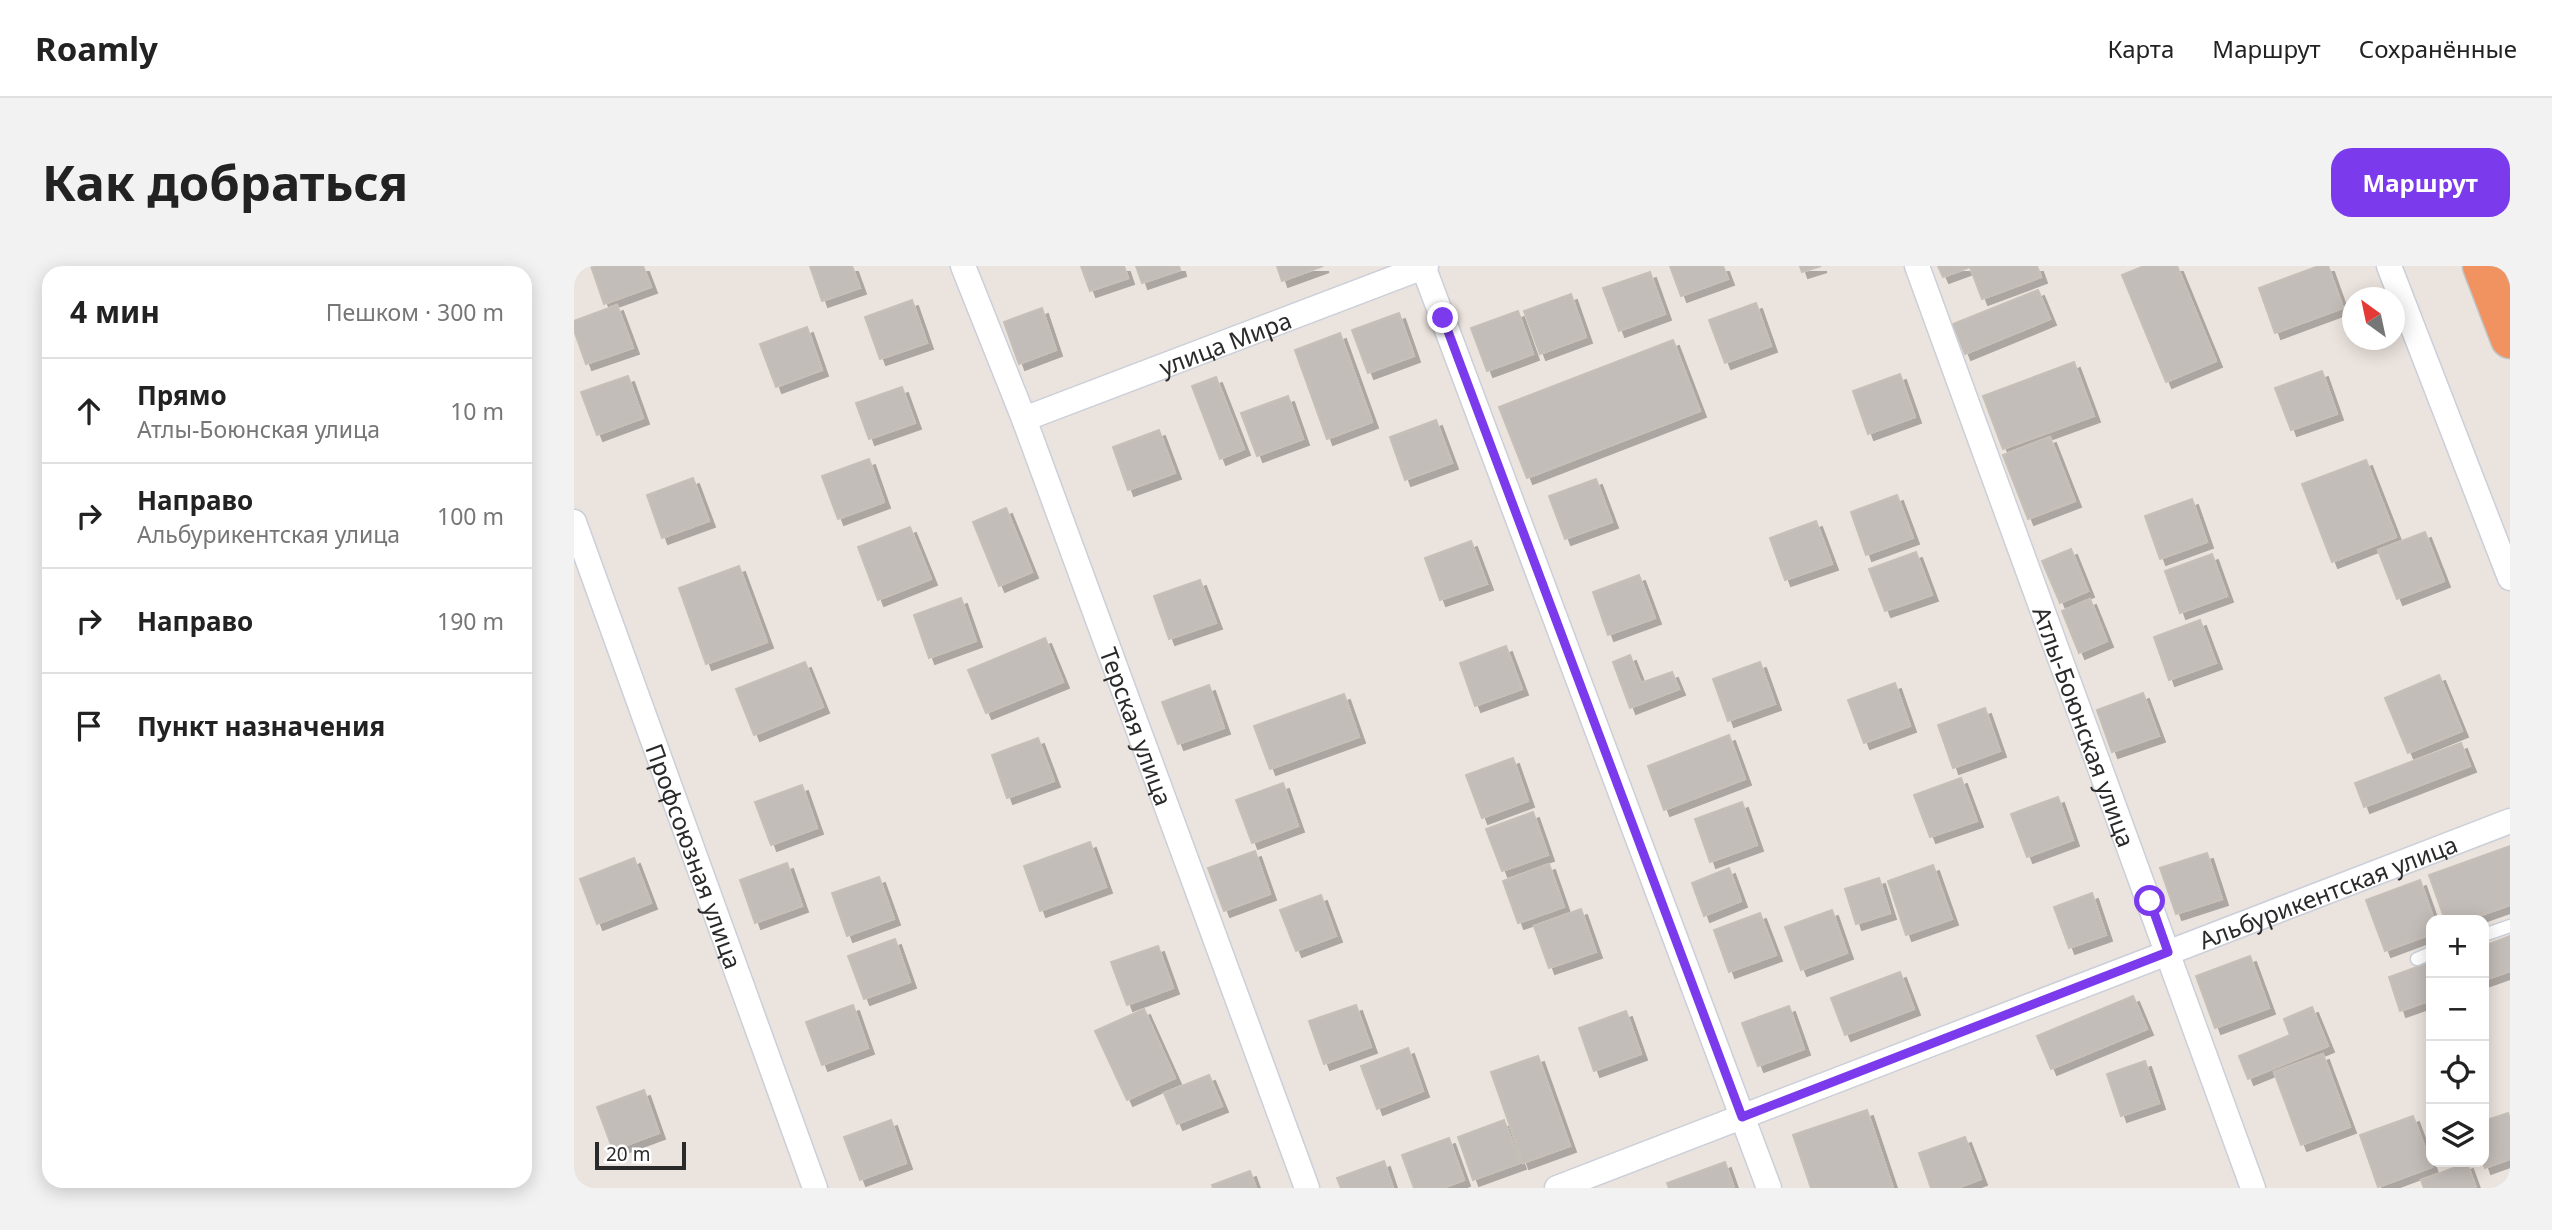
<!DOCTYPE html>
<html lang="ru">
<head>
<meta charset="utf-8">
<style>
  :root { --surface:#fff; --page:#f2f2f2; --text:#222; --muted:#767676; --line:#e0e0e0; --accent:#7c3aed }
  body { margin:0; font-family:"Noto Sans",sans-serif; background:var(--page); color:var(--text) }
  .controls { position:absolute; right:21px; bottom:21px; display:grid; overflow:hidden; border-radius:14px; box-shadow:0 4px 18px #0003 }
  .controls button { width:63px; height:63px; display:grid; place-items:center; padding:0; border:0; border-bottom:2px solid var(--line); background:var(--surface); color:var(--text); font:35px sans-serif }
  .compass { position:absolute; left:1768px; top:21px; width:63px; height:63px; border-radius:50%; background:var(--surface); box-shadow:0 4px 18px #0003; rotate:327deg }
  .scale { position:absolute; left:21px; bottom:18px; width:91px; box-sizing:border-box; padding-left:7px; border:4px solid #2a2a2a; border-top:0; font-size:19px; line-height:24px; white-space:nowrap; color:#2a2a2a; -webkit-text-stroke:5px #fff; paint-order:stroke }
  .stop { position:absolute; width:21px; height:21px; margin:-16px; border:5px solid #7c3aed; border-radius:50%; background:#fff }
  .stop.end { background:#7c3aed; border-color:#fff; box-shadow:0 2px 7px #0008 }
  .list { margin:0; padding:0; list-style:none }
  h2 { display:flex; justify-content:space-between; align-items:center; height:91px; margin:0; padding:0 28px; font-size:30px }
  h2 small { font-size:23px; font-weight:400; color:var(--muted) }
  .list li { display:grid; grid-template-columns:46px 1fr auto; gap:21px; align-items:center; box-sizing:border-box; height:105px; padding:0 28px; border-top:2px solid var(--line) }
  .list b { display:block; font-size:26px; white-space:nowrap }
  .list p { margin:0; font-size:23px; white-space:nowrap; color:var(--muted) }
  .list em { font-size:23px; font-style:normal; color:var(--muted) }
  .icon { flex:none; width:38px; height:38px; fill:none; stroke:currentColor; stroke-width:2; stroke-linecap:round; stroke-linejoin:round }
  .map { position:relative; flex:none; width:1936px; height:922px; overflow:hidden; border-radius:21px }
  header { display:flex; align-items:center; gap:42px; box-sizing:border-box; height:98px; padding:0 35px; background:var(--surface); border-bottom:2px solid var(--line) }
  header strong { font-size:33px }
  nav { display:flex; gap:38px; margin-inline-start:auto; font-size:24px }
  .intro { display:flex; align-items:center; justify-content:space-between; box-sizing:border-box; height:168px; padding:0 42px }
  h1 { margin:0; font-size:49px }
  .button { padding:18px 32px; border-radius:21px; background:var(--accent); color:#fff; font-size:24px; font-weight:700 }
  main { display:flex; gap:42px; padding:0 42px }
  aside { flex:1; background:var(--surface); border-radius:21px; box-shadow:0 4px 18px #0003 }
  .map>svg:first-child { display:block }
  .building { fill:#c3bdb9; stroke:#c6bfb7; stroke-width:2; filter:url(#shadow) }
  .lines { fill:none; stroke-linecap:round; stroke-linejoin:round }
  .lane-casing { stroke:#cbcfda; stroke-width:15 }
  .street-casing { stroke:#cbcfda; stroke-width:27 }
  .highway-casing { stroke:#c3c3c3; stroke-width:41 }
  .lane { stroke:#fff; stroke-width:12 }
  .street { stroke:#fff; stroke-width:24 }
  .highway { stroke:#f19361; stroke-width:38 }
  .route { stroke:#7c3aed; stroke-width:9 }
  .labels { text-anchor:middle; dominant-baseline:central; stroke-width:5; stroke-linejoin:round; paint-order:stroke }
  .street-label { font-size:24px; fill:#2a2a2a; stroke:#fff }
</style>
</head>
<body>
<header>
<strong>Roamly</strong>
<nav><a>Карта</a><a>Маршрут</a><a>Сохранённые</a></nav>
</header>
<div class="intro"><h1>Как добраться</h1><a class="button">Маршрут</a></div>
<main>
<aside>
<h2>4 мин<small>Пешком · 300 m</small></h2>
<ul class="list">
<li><svg class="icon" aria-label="ahead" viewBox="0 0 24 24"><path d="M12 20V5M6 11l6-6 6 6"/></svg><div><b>Прямо</b><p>Атлы-Боюнская улица</p></div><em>10 m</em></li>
<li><svg class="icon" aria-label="right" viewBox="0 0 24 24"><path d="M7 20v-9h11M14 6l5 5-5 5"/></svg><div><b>Направо</b><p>Альбурикентская улица</p></div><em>100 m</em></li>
<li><svg class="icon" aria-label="right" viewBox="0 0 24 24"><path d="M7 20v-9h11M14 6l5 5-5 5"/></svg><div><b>Направо</b></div><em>190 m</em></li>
<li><svg class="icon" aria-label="arrive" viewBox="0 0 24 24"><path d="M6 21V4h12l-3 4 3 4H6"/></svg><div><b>Пункт назначения</b></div></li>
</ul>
</aside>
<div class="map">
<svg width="1936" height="922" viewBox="0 0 1936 922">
  <defs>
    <filter id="shadow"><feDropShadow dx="6" dy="6" stdDeviation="0" flood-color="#0004"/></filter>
  </defs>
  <rect width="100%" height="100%" fill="#ebe3dd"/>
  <g class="building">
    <path d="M17,0H69L77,21L30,38Z"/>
    <path d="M236,0H278L286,22L248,35Z"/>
    <path d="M507,0H550L554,12L516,25Z"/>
    <path d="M562,0H605L606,4L568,17Z"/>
    <path d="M703,0H749L708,15Z"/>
    <path d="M1096,0H1149L1154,13L1107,30Z"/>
    <path d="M1226,0H1247L1228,6Z"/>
    <path d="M1364,0H1463L1467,11L1408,33L1396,1L1369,11Z"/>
    <path d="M1570,0H1603L1642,95L1592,116L1548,9Z"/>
    <path d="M1745,0H1754L1769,42L1701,67L1685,22Z"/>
    <path d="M1076,6L1091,48L1045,65L1029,22Z"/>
    <path d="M1464,24L1476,53L1391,88L1379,58Z"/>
    <path d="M997,28L1012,71L966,88L950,45Z"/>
    <path d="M338,34L353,77L306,93L291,51Z"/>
    <path d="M1182,37L1197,80L1151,97L1135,54Z"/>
    <path d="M43,39L59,82L12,98L0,64V55Z"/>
    <path d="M468,42L482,84L445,98L430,56Z"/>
    <path d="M944,45L959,88L913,105L897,62Z"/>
    <path d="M825,47L840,90L794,107L778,64Z"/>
    <path d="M233,61L248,104L202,121L186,78Z"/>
    <path d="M766,67L798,156L753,173L721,84Z"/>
    <path d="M1099,74L1126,145L953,212L925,141Z"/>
    <path d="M1500,96L1520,150L1429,183L1409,130Z"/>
    <path d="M1748,105L1763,148L1717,164L1701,122Z"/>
    <path d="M1326,108L1341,151L1294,168L1279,125Z"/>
    <path d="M54,110L69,152L23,169L7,126Z"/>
    <path d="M642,111L670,183L646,193L618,120Z"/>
    <path d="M328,121L341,157L295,173L282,137Z"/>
    <path d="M714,130L729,173L683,190L667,147Z"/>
    <path d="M862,154L878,197L831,214L816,171Z"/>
    <path d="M585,164L601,207L554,224L539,181Z"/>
    <path d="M1476,171L1501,235L1454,253L1429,189Z"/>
    <path d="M295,193L310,236L264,253L248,210Z"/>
    <path d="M1792,194L1822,271L1758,296L1728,218Z"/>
    <path d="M119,212L135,255L88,272L73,229Z"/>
    <path d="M1022,213L1038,256L991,273L975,230Z"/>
    <path d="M1323,229L1339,272L1292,289L1277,246Z"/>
    <path d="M1618,233L1633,276L1586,293L1571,250Z"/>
    <path d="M432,242L458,306L425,320L399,256Z"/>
    <path d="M1242,255L1258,298L1211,314L1196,272Z"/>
    <path d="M336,261L357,313L304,334L284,281Z"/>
    <path d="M1851,266L1870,315L1823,333L1804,284Z"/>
    <path d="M897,275L913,318L866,334L851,292Z"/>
    <path d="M1497,283L1514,325L1486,337L1468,295Z"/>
    <path d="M1342,286L1358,329L1311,345L1295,303Z"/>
    <path d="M1638,288L1653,330L1606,347L1591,305Z"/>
    <path d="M165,300L193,376L132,398L105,322Z"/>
    <path d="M1065,309L1081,352L1034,369L1019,326Z"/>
    <path d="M626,314L642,357L595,373L580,330Z"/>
    <path d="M387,332L402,375L355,392L340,349Z"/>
    <path d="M1516,333L1533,375L1505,387L1488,345Z"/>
    <path d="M1626,354L1642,397L1595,414L1580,371Z"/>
    <path d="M471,372L489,416L412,447L394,404Z"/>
    <path d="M932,380L948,423L901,440L886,397Z"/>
    <path d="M1056,389L1067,417L1098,406L1105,423L1056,442L1039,396Z"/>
    <path d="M231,396L249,441L180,469L162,423Z"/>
    <path d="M1186,396L1201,438L1154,455L1139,413Z"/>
    <path d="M1865,409L1888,465L1834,487L1811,432Z"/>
    <path d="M1321,417L1336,460L1290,477L1274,434Z"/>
    <path d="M635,419L650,462L604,478L588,436Z"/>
    <path d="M1569,427L1585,470L1538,486L1523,444Z"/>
    <path d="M770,428L785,471L696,503L680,460Z"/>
    <path d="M1411,442L1426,485L1379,502L1364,459Z"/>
    <path d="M1155,469L1171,513L1090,544L1074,500Z"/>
    <path d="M464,472L480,515L433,532L418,489Z"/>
    <path d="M1887,477L1896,500L1790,541L1781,517Z"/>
    <path d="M939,492L954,535L908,552L892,509Z"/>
    <path d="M1387,512L1403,555L1356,571L1340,529Z"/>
    <path d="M709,517L724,560L678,577L662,534Z"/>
    <path d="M228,519L243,562L197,579L181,536Z"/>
    <path d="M1484,531L1499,574L1453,591L1437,548Z"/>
    <path d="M1168,536L1183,579L1136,596L1121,553Z"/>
    <path d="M959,546L974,589L928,605L912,563Z"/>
    <path d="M516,576L532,621L466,645L450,600Z"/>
    <path d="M1936,580V639L1893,654H1871L1855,609Z"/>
    <path d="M681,585L696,628L650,645L634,602Z"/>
    <path d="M1633,587L1648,633L1602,648L1586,602Z"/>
    <path d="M60,592L77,637L23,658L6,613Z"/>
    <path d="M213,597L228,640L181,657L166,614Z"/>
    <path d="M975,598L990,641L944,657L929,615Z"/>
    <path d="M1359,599L1378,653L1332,669L1314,615Z"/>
    <path d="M1155,602L1167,635L1130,650L1118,617Z"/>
    <path d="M305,611L320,653L273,670L258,627Z"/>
    <path d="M1305,612L1316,647L1282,658L1271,623Z"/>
    <path d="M1846,614L1860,654H1857V668L1811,685L1792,634Z"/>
    <path d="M1518,627L1532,669L1495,682L1480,641Z"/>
    <path d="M747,629L762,670L722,685L706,644Z"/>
    <path d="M1007,643L1022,686L975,702L960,660Z"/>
    <path d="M1258,644L1273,687L1227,704L1211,661Z"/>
    <path d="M1186,647L1202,689L1155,706L1140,664Z"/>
    <path d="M1936,670V705L1910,714V680Z"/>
    <path d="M321,673L336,716L290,733L274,690Z"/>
    <path d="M584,680L599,722L553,739L537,696Z"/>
    <path d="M1676,690L1695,742L1641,762L1622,710Z"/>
    <path d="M1857,696V734L1826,745L1815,711Z"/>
    <path d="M1326,706L1340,743L1271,769L1257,732Z"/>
    <path d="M1559,730L1573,763L1477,803L1463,770Z"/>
    <path d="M279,739L294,782L248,799L232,756Z"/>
    <path d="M782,739L797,781L750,798L735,755Z"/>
    <path d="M1215,740L1230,783L1184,800L1168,757Z"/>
    <path d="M1738,741L1754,780L1674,813L1665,790L1716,769L1710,753Z"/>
    <path d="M570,743L601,812L553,834L521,765Z"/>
    <path d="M1052,745L1067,788L1020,805L1005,762Z"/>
    <path d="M834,782L849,825L803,843L787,800Z"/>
    <path d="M1749,788L1776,861L1727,879L1700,806Z"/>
    <path d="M964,790L996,880L949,897L917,806Z"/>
    <path d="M1571,795L1585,837L1547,850L1533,808Z"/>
    <path d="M635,809L648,840L603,858L590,827Z"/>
    <path d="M70,824L85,867L39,884L23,841Z"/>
    <path d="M1293,844L1319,922H1237L1219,869Z"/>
    <path d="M1934,847L1936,853V893L1911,902L1909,896L1910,855Z"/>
    <path d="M1839,850L1858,901L1804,921L1786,869Z"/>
    <path d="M317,854L332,897L286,914L270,871Z"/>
    <path d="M930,854L946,897L899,914L884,871Z"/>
    <path d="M1391,871L1407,913L1383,922H1357L1345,887Z"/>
    <path d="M875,872L890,914L869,922H840L828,889Z"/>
    <path d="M810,895L819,922H767L763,912Z"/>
    <path d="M1151,896L1160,922H1095L1093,917Z"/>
    <path d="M1893,897L1902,922H1850L1847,914Z"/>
    <path d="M676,905L682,922H639L638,919Z"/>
  </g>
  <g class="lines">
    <g class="lane-casing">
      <g id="lane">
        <path d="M1910,669L1936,660"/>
        <path d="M1843,693L1857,687"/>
      </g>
    </g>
    <g class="street-casing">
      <g id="street">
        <path id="s1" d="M389,0L450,153L733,922"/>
        <path d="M849,0L1195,922"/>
        <path id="s2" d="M1343,0L1679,922"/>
        <path d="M1815,0L1936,312"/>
        <path id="s3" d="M450,153L852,0"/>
        <path id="s4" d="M0,256L241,922"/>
        <path id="s5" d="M983,922L1936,555"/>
      </g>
    </g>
    <g class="highway-casing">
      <path id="highway" d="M1908,0L1936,73"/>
    </g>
    <use href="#lane" class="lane"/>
    <use href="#street" class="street"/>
    <use href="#highway" class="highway"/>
  </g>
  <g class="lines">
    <path class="route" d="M869,52L1168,851L1594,686L1576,635"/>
  </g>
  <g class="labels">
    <g class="street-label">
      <text stroke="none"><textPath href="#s3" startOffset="215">улица Мира</textPath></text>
      <text stroke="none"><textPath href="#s1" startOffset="492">Терская улица</textPath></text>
      <text stroke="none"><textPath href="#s2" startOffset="490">Атлы-Боюнская улица</textPath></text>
      <text stroke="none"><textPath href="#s4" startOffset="355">Профсоюзная улица</textPath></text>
      <text stroke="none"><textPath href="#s5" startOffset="826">Альбурикентская улица</textPath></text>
    </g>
  </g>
</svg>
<div class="controls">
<button>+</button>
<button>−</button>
<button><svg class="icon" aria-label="locate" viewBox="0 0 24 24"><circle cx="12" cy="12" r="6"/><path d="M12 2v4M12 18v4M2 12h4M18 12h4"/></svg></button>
<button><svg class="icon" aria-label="layers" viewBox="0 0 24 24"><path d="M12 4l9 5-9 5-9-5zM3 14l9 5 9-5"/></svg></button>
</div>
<svg class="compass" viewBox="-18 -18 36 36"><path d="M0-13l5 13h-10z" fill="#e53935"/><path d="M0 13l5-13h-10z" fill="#767676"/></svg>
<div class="scale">20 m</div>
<div class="stop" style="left:1576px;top:635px"></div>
<div class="stop end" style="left:869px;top:52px"></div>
</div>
</main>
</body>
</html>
